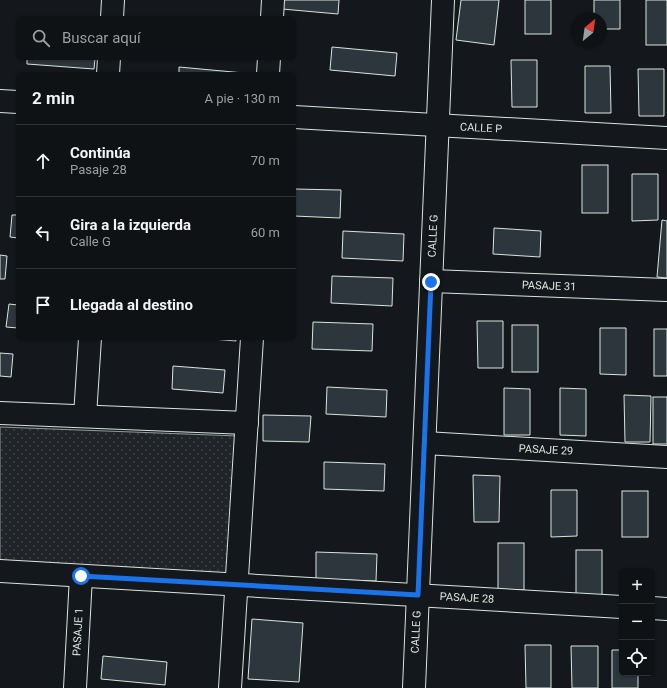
<!DOCTYPE html>
<html lang="es">
<head>
<meta charset="utf-8">
<style>
  :root { --surface:#0f1215; --page:#181b1e; --text:#f1f3f6; --muted:#9b9ea0; --line:#2f3234 }
  body { margin:0; font-family:Roboto,sans-serif; background:var(--page); color:var(--text) }
  .controls { position:absolute; right:12px; bottom:12px; display:grid; overflow:hidden; border-radius:6px; box-shadow:0 1px 3px #0004 }
  .controls button { width:36px; height:36px; display:grid; place-items:center; padding:0; border:0; border-bottom:1px solid var(--line); background:var(--surface); color:var(--text); font:20px sans-serif }
  .compass { position:absolute; left:571px; top:12px; width:36px; height:36px; border-radius:50%; background:var(--surface); box-shadow:0 1px 3px #0004; rotate:29deg }
  .stop { position:absolute; width:12px; height:12px; margin:-9px; border:3px solid #1a73e8; border-radius:50%; background:#fff }
  .stop.end { background:#1a73e8; border-color:#fff; box-shadow:0 1px 4px #0008 }
  .list { margin:0; padding:0; list-style:none }
  h2 { display:flex; justify-content:space-between; align-items:center; height:52px; margin:0; padding:0 16px; font-size:17px }
  h2 small { font-size:13px; font-weight:400; color:var(--muted) }
  .list li { display:grid; grid-template-columns:26px 1fr auto; gap:12px; align-items:center; box-sizing:border-box; height:72px; padding:0 16px; border-top:1px solid var(--line) }
  .list b { display:block; font-size:15px; white-space:nowrap }
  .list p { margin:0; font-size:13px; white-space:nowrap; color:var(--muted) }
  .list em { font-size:13px; font-style:normal; color:var(--muted) }
  .icon { flex:none; width:22px; height:22px; fill:none; stroke:currentColor; stroke-width:2; stroke-linecap:round; stroke-linejoin:round }
  .map { position:relative; flex:none; width:667px; height:688px; overflow:hidden }
  .search { position:absolute; background:var(--surface); box-shadow:0 1px 3px #0004; left:16px; top:16px; width:280px; height:44px; display:flex; align-items:center; gap:10px; box-sizing:border-box; padding:0 14px; border-radius:6px; color:var(--muted); font-size:15px }
  .panel { position:absolute; background:var(--surface); box-shadow:0 1px 3px #0004; left:16px; top:72px; width:280px; height:268px; border-radius:6px }
  .map>svg:first-child { display:block }
  .park { fill:url(#park-dots); stroke:#939e99 }
  .building { fill:#2c363c; stroke:#d8e6dc }
  .lines { fill:none; stroke-linecap:round; stroke-linejoin:round }
  .street-casing { stroke:#d8e6dc; stroke-width:24 }
  .street { stroke:#14181c; stroke-width:22 }
  .route { stroke:#1a73e8; stroke-width:5 }
  .labels { text-anchor:middle; dominant-baseline:central; stroke-width:3; stroke-linejoin:round; paint-order:stroke }
  .street-label { font-size:11px; fill:#d8e6dc; stroke:#14181c }
</style>
</head>
<body>
<div class="map">
<svg width="667" height="688" viewBox="0 0 667 688">
  <defs>
    <pattern id="park-dots" width="8" height="8" patternUnits="userSpaceOnUse"><rect width="8" height="8" fill="#202428"/><path d="M2 2h.1M6 6h.1" fill="none" stroke="#404447" stroke-width="1.8" stroke-linecap="round"/></pattern>
  </defs>
  <rect width="100%" height="100%" fill="#14181c"/>
  <path class="park" d="M0,427L238,436L234,577L0,568Z"/>
  <g class="building">
    <path d="M282,0H339L338,14L282,9Z"/>
    <path d="M461,0H499L494,45L456,40Z"/>
    <rect x="525" y="0" width="26" height="34"/>
    <path d="M594,0H620V29H601V18H594Z"/>
    <rect x="646" y="0" width="21" height="45"/>
    <path d="M332,47L397,53L395,76L330,70Z"/>
    <path d="M27,58H95L94,69L27,64Z"/>
    <path d="M511,60H537V107H512Z"/>
    <path d="M585,66H610L611,113H585Z"/>
    <path d="M179,67L244,73V74H179Z"/>
    <path d="M638,69H664V116H639Z"/>
    <rect x="582" y="165" width="26" height="48"/>
    <path d="M632,174H658V220L632,221Z"/>
    <path d="M294,189L341,190L340,218L294,216Z"/>
    <path d="M12,215H18V238L10,237Z"/>
    <path d="M662,220L667,221V278L657,277Z"/>
    <path d="M494,228L541,231L540,257L493,254Z"/>
    <path d="M343,231L404,234L403,261L342,258Z"/>
    <path d="M0,255L7,256L5,279H0Z"/>
    <path d="M332,276L393,278L392,306L331,303Z"/>
    <path d="M9,304L18,305V328L6,327Z"/>
    <path d="M477,321H503V368H478Z"/>
    <path d="M313,322L373,324L372,351L312,349Z"/>
    <rect x="512" y="325" width="26" height="47"/>
    <path d="M600,328H626V375L600,374Z"/>
    <rect x="654" y="329" width="13" height="47"/>
    <path d="M200,338H236V341Z"/>
    <path d="M0,353L13,354L11,377L0,376Z"/>
    <path d="M173,366L225,370L223,393L172,389Z"/>
    <path d="M327,387L387,390L386,417L326,414Z"/>
    <path d="M504,388L530,389V435H504Z"/>
    <path d="M560,388L586,389V436L560,435Z"/>
    <path d="M624,395L651,396L650,442H625Z"/>
    <rect x="653" y="397" width="14" height="47"/>
    <path d="M263,415L311,416L309,442L263,441Z"/>
    <path d="M324,462L385,464L384,491L324,489Z"/>
    <path d="M473,475L500,476L499,522H474Z"/>
    <path d="M551,490H577V536L551,537Z"/>
    <rect x="622" y="491" width="26" height="46"/>
    <rect x="498" y="543" width="26" height="47"/>
    <rect x="576" y="550" width="26" height="46"/>
    <path d="M316,552L377,554L376,581L316,579Z"/>
    <path d="M252,619L303,623L299,682L248,679Z"/>
    <path d="M525,645H551V688H526Z"/>
    <path d="M571,646H598V688H572Z"/>
    <path d="M612,650H622V673H638V688H612Z"/>
    <path d="M103,656L167,662L165,685L101,679Z"/>
  </g>
  <g class="lines">
    <g class="street-casing">
      <g id="street">
        <path d="M112,18L113,0"/>
        <path d="M272,18L273,0"/>
        <path d="M108,74L109,58"/>
        <path d="M268,74L269,58"/>
        <path d="M0,101L18,102"/>
        <path d="M294,117L667,138"/>
        <path d="M431,281L667,290"/>
        <path d="M0,413L247,423"/>
        <path d="M85,416L90,338"/>
        <path d="M425,443L667,457"/>
        <path d="M0,571L622,607"/>
        <path d="M652,608L667,609"/>
        <path d="M75,688L81,576"/>
        <path d="M230,688L252,338"/>
        <path d="M414,688L443,0"/>
      </g>
    </g>
    <use href="#street" class="street"/>
  </g>
  <g class="lines">
    <path class="route" d="M81,576L418,595L431,282"/>
  </g>
  <g class="labels">
    <g class="street-label">
      <text transform="translate(481 128) rotate(3)">CALLE P</text>
      <text transform="translate(433 236) rotate(-87)">CALLE G</text>
      <text transform="translate(549 286) rotate(2)">PASAJE 31</text>
      <text transform="translate(546 450) rotate(3)">PASAJE 29</text>
      <text transform="translate(467 598) rotate(3)">PASAJE 28</text>
      <text transform="translate(78 632) rotate(-87)">PASAJE 1</text>
      <text transform="translate(416 632) rotate(-87)">CALLE G</text>
    </g>
  </g>
</svg>
<div class="controls">
<button>+</button>
<button>−</button>
<button><svg class="icon" aria-label="locate" viewBox="0 0 24 24"><circle cx="12" cy="12" r="6"/><path d="M12 2v4M12 18v4M2 12h4M18 12h4"/></svg></button>
</div>
<svg class="compass" viewBox="-18 -18 36 36"><path d="M0-13l5 13h-10z" fill="#e53935"/><path d="M0 13l5-13h-10z" fill="#9b9ea0"/></svg>
<div class="stop" style="left:81px;top:576px"></div>
<div class="stop end" style="left:431px;top:282px"></div>
<div class="search"><svg class="icon" aria-label="search" viewBox="0 0 24 24"><circle cx="10" cy="10" r="6"/><path d="M15 15l6 6"/></svg>Buscar aquí</div>
<section class="panel">
<h2>2 min<small>A pie · 130 m</small></h2>
<ul class="list">
<li><svg class="icon" aria-label="ahead" viewBox="0 0 24 24"><path d="M12 20V5M6 11l6-6 6 6"/></svg><div><b>Continúa</b><p>Pasaje 28</p></div><em>70 m</em></li>
<li><svg class="icon" aria-label="left" viewBox="0 0 24 24"><path d="M17 20v-9H6M10 6l-5 5 5 5"/></svg><div><b>Gira a la izquierda</b><p>Calle G</p></div><em>60 m</em></li>
<li><svg class="icon" aria-label="arrive" viewBox="0 0 24 24"><path d="M6 21V4h12l-3 4 3 4H6"/></svg><div><b>Llegada al destino</b></div></li>
</ul>
</section>
</div>
</body>
</html>
